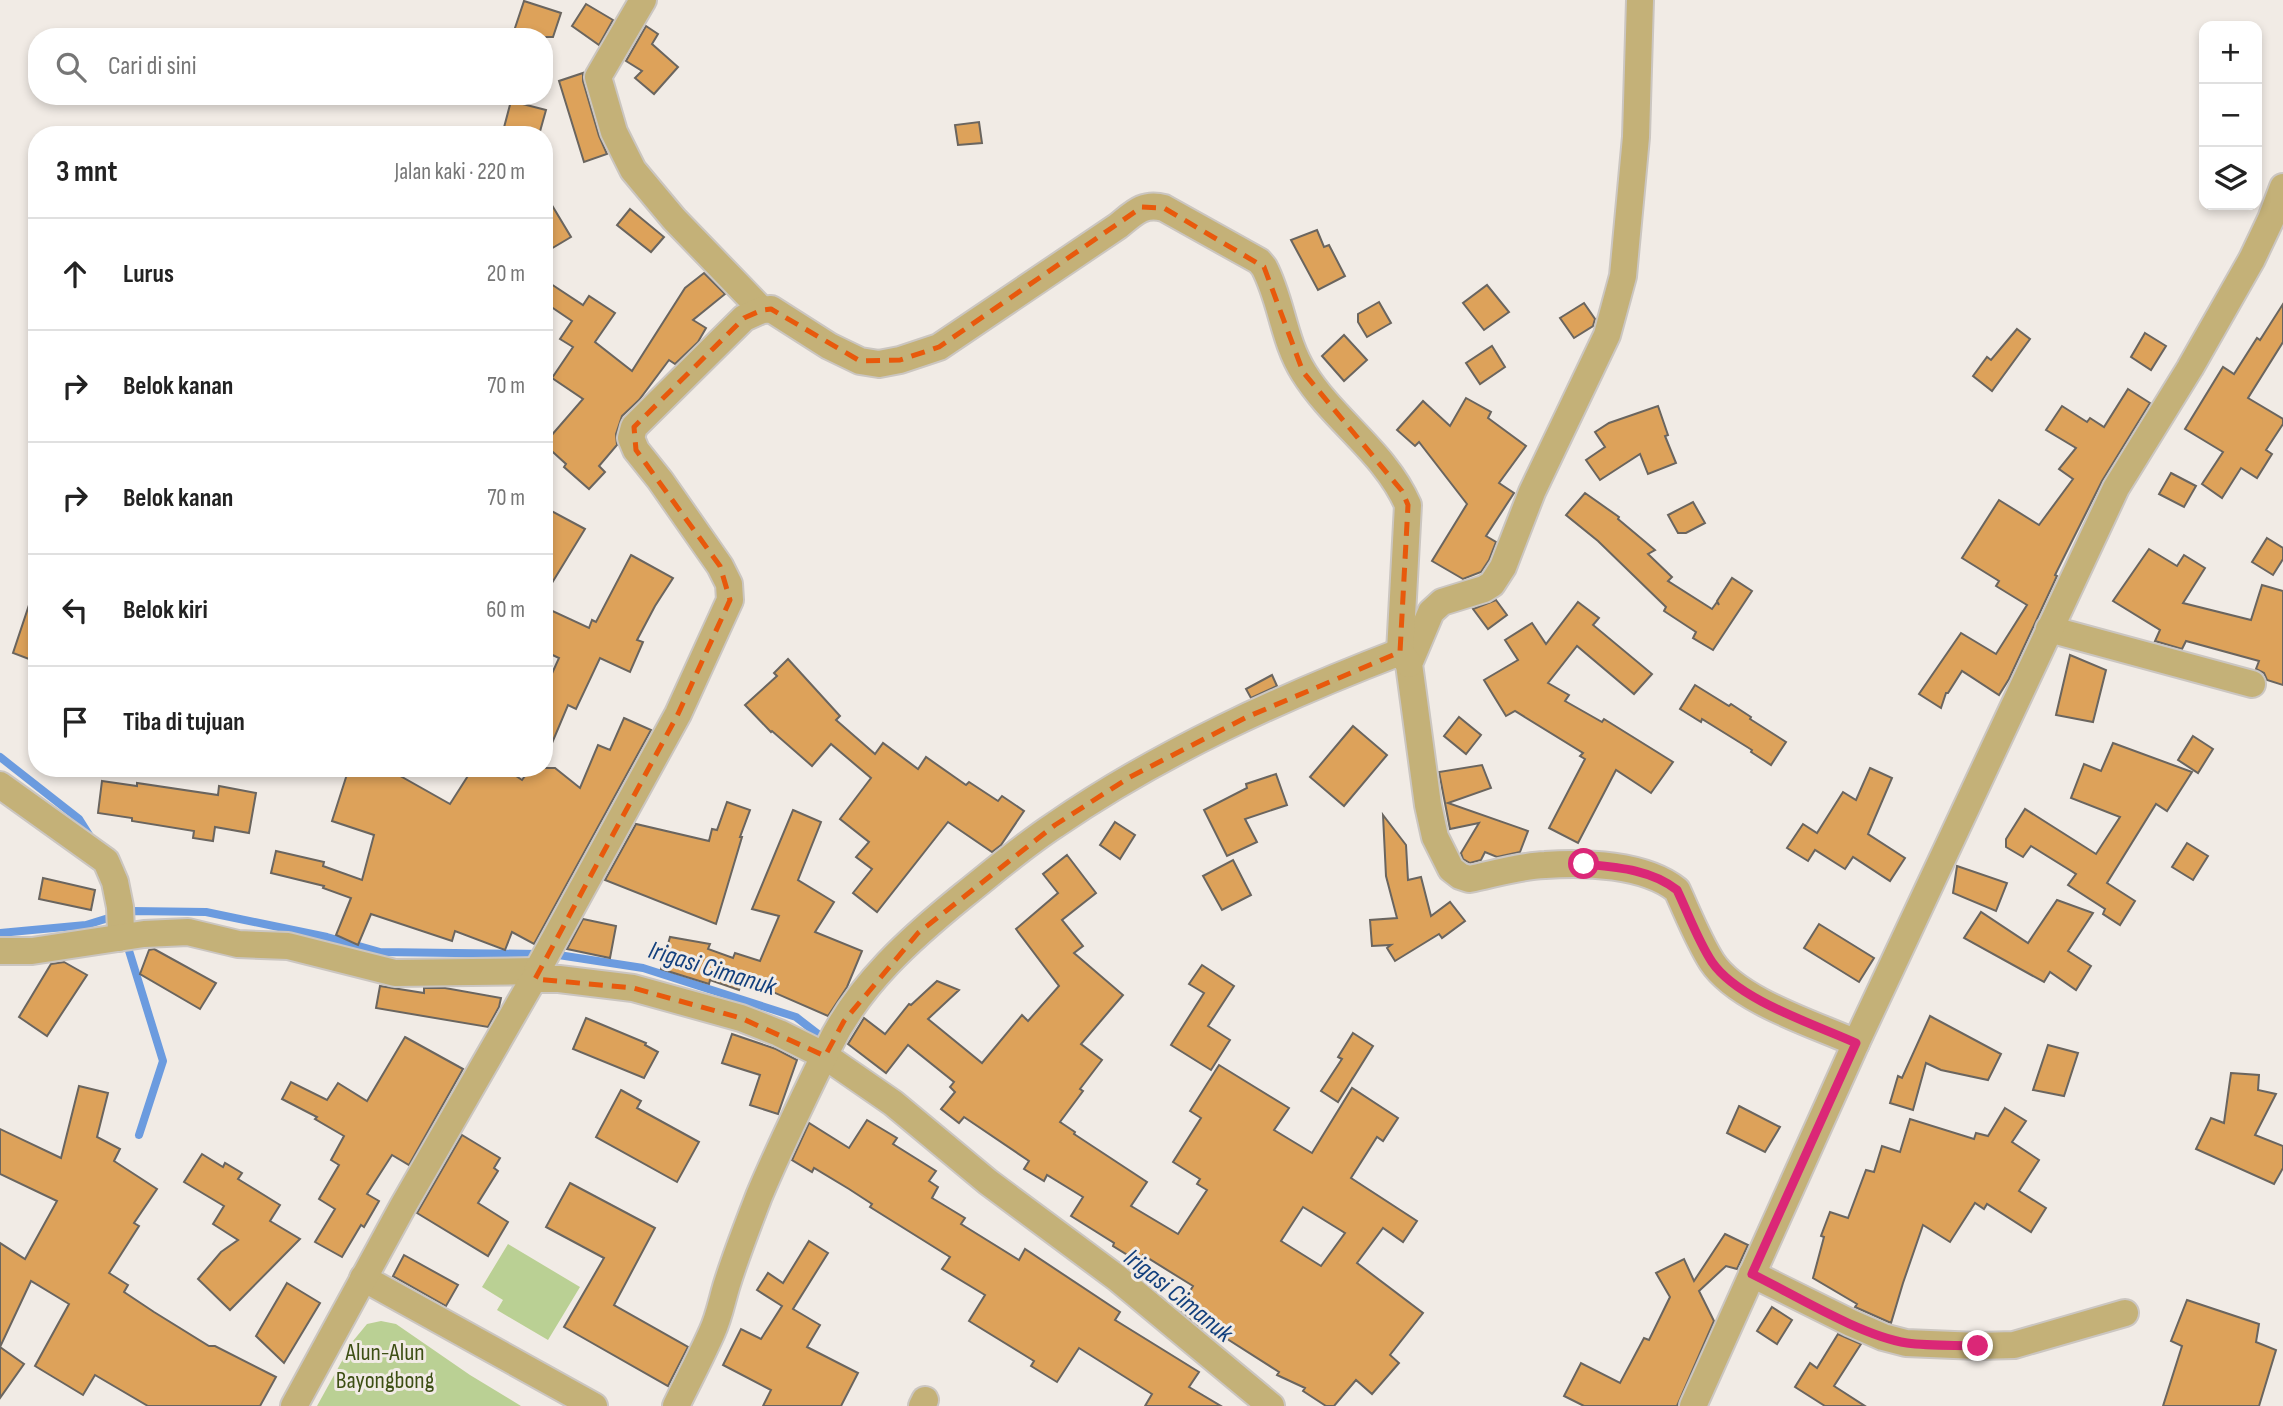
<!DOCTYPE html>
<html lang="id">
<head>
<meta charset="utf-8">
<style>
  :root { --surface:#fff; --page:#f6f6f6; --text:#222; --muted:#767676; --line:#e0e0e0 }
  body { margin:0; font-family:"Sofia Sans Condensed",sans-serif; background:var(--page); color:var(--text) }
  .controls { position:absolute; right:21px; top:21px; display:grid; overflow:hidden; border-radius:14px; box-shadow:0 4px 10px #0003 }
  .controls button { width:63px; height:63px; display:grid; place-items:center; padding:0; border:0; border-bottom:2px solid var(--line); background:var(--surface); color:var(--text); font:35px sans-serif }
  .stop { position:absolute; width:21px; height:21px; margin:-16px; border:5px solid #db2777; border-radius:50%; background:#fff }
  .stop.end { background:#db2777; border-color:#fff; box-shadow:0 2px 7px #0008 }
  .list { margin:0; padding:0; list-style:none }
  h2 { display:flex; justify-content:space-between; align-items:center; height:91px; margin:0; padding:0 28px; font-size:30px }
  h2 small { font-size:23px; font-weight:400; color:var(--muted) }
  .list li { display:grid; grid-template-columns:46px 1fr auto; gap:21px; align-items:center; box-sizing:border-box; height:112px; padding:0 28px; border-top:2px solid var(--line) }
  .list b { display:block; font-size:26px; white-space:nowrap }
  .list em { font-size:23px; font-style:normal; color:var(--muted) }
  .icon { flex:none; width:38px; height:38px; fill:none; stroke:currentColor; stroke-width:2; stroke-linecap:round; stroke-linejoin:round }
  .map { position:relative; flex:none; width:2283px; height:1406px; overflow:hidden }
  .search { position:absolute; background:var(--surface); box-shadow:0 4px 10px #0003; left:28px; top:28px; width:525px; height:77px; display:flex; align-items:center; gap:18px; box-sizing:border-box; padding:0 24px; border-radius:28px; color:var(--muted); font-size:26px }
  .panel { position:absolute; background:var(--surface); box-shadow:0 4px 10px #0003; left:28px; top:126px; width:525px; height:651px; border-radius:28px }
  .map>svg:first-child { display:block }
  .green { fill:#bad094 }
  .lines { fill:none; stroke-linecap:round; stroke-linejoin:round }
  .stream { stroke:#6b9bdf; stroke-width:8 }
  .building { fill:#dda25a; stroke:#6a655f; stroke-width:2; fill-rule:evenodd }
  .minor-casing { stroke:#cbc6c1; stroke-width:30 }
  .minor { stroke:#c4b178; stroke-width:26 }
  .route { stroke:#db2777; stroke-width:9 }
  .marked { fill:none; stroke:#e8590c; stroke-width:5; stroke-dasharray:14 9; stroke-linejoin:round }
  .labels { text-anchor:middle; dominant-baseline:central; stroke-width:6; stroke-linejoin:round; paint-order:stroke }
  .park-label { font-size:24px; fill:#3d4f14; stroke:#f1ebe5 }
  .water-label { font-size:26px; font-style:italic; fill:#13407d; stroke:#f1ebe5 }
</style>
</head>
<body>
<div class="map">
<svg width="2283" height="1406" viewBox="0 0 2283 1406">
  <rect width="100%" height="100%" fill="#f1ebe5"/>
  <g class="green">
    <path d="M508,1244L580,1287L548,1340L497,1310L503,1300L482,1287Z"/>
    <path d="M381,1321L396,1324L470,1375L521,1406H317L353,1341L367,1324Z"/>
  </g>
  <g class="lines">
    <g class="stream">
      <path d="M0,757L79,819L91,838"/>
      <path d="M0,933L86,925L131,911L206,912L327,937L380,952L539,954"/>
      <path d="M126,941L163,1061L139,1135"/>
      <path d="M552,954L643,968L796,1017L827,1041"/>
    </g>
  </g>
  <g class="building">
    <path d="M524,1L561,13L553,37H512Z"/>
    <path d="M586,4L613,20L599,45L572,26Z"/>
    <path d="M646,26L658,34L652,44L678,67L654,94L635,78L642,71L626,61Z"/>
    <path d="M583,73V81L599,136L607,154L584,162L559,81Z"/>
    <path d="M511,101L546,110L539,135H502Z"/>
    <path d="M979,122L982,143L958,145L955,125Z"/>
    <path d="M544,192L571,237L544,253Z"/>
    <path d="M630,209L664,237L651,252L617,225Z"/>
    <path d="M1317,230L1324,247L1329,245L1345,276L1318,290L1291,240Z"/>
    <path d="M704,273L725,294L693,320L706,328L698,342L675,364L669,360L639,400L622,416L616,434L617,445L599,466L605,472L589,489L564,467L566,464L544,444L583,399L552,378L573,347L560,339L572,321L544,302V287L548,282L583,305L589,296L615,313L595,342L632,371L685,288Z"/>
    <path d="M1487,285L1509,312L1484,330L1463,303Z"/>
    <path d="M1379,302L1391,323L1367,337L1358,322V314Z"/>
    <path d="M1584,303L1595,319L1593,326L1574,338L1560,318Z"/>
    <path d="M2283,304V342L2248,398L2283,419V424L2266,450L2272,454L2257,478L2241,468L2222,498L2202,484L2223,452L2185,429L2223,367L2234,374L2257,338L2260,340Z"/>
    <path d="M2017,329L2030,339L1992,391L1973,376L1987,357L1991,360Z"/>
    <path d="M2145,333L2166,346L2151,370L2131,357Z"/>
    <path d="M1344,335L1367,360L1344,381L1322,356Z"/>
    <path d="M1492,346L1505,367L1480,384L1466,363Z"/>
    <path d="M2128,389L2150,403L2102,481L2055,575L2057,576L2009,679L1999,695L1962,671L1948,693H1946L1941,708L1919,694L1961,633L1996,654L2027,605L1996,586L1999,581L1962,558L1999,500L2039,525L2073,479L2059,469L2076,448L2046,430L2062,406L2087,422L2090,418L2104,427Z"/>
    <path d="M1466,398L1491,412L1488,418L1526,446L1499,483L1514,493L1486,536L1496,542L1489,560L1481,572L1463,579L1432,561L1467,504L1419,442L1415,446L1397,430L1423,401L1450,426Z"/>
    <path d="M1658,406L1668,435L1665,436L1676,463L1648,474L1640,454L1600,480L1586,460L1605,447L1595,432L1609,423Z"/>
    <path d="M2171,473L2196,486L2184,507L2159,494Z"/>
    <path d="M1585,493L1619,517L1618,519L1655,550L1648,554L1672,577L1668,581L1712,609L1717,602L1719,605L1717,601L1732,578L1752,591L1713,650L1693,638L1696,632L1664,611L1666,607L1598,541L1566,515Z"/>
    <path d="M1693,502L1705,523L1686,533H1678L1668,515Z"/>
    <path d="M544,507L585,529L544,596Z"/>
    <path d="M2267,538L2283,548V559L2273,575L2252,562Z"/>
    <path d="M2149,549L2177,566L2184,555L2205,568L2183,603L2251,620L2262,585L2283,591V685L2267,680L2264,673L2256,669L2259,661L2186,641L2182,649L2155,641L2160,630L2113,601Z"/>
    <path d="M631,555L673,578L655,606L637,640L643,642L630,672L600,658L576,709L568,705L544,762V691L559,658L544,651V607L589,628L592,620L596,622Z"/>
    <path d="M33,593H37V662L13,653Z"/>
    <path d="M1496,600L1507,615L1488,629L1473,609Z"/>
    <path d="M1578,602L1599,618L1593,625L1652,674L1634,694L1577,646L1548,683L1569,695L1565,701L1602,722L1604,719L1673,762L1651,793L1616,770L1578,843L1549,828L1585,759L1580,756L1583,753L1515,711L1506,716L1484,680L1518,660L1505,640L1532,623L1546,644Z"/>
    <path d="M2070,655L2106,670L2093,722L2056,715Z"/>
    <path d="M788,659L840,716L836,720L875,754L883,743L918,769L926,757L966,785L969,782L998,801L1002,796L1024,811L1001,845L992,852L948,822L877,912L853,893L872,869L856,857L869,842L840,819L871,778L831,744L812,766L772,731L771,732L745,705L777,676L774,673Z"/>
    <path d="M1272,675L1277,686L1251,698L1246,689Z"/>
    <path d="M1695,685L1729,706L1731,704L1751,717L1750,719L1786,742L1771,765L1751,752L1752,750L1702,719L1701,722L1680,709Z"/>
    <path d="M1459,717L1481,735L1466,754L1444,736Z"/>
    <path d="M624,718L651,730L534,944L512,932L505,950L455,931L452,941L371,914L358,945L336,935L351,898L323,888L324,886L271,873L276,851L324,862L323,866L362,880L374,835L332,821L349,768H386L450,804L473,768H504L522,780L531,768H555L580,788L598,745L610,750Z"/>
    <path d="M1353,726L1387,755L1344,806L1310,777Z"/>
    <path d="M2193,736L2213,749L2198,773L2178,760Z"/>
    <path d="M2113,743L2192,772L2167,811L2156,804L2107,883L2135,901L2120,925L2103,914L2105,909L2068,885L2076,874L2031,846L2023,857L2006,847V839L2025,809L2096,854L2120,817L2071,798L2084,764L2101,771Z"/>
    <path d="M1482,765L1491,788L1448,803L1528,831L1520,852L1497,857L1485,852L1481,860L1470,863L1463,859L1461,853L1479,823L1450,829L1439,772Z"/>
    <path d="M1870,768L1892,778L1868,834L1905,858L1890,881L1853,857L1845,869L1815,850L1808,861L1787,848L1803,824L1817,833L1843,792L1856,800Z"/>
    <path d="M1276,774L1287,805L1245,819L1257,842L1227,856L1204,810L1247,788L1246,784Z"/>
    <path d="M102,781L137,786V783L218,795L219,786L256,793L249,833L215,827L213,841L193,838L194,831L132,821V818L98,813Z"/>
    <path d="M727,802L750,810L740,837H742L716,924L605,880L636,824L709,841L712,829L717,830Z"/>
    <path d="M793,810L821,822L798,880L834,902L815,932L862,951L847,987L828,1016L743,979L739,990L710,980L709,984L661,969L670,937L710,944L708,949L733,958L735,953L760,961L779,916L752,909Z"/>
    <path d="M1383,815L1406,845L1408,880L1421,877L1431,916L1450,902L1465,921L1442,938L1439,934L1395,961L1387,948L1391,945L1372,946L1370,920L1397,918L1386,876Z"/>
    <path d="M1115,822L1135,835L1120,859L1100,845Z"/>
    <path d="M2187,843L2208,856L2193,880L2172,867Z"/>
    <path d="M1067,855L1096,893L1062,920L1083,946L1074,953L1123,995L1081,1044L1102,1060L1080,1089L1083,1091L1060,1122L1075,1132L1074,1134L1147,1182L1131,1206L1178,1234L1207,1190L1197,1184L1200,1179L1173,1162L1201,1118L1190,1111L1219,1065L1289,1108L1274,1130L1312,1153L1352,1088L1398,1118L1383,1141L1377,1137L1351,1178L1417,1221L1403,1242L1383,1228L1357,1263L1423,1313L1390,1355L1399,1363L1372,1394L1356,1380L1334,1406H1326L1303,1391L1305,1388L1277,1375L1279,1372L1210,1328L1208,1331L1199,1326L1179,1309L1193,1286L1143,1255L1139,1262L1113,1246L1114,1243L1071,1216L1083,1197L1047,1175L1044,1181L1024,1169L1029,1161L964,1117L959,1123L941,1109L955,1092L950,1087L954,1082L908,1045L886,1073L848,1044L864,1018L885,1034L909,1004L911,1005L937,981L959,990L928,1019L982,1063L1022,1015L1028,1021L1059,986L1016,929L1058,893L1043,874ZM1303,1207L1345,1233L1321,1266L1281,1241Z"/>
    <path d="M1233,860L1251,895L1222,910L1203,876Z"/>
    <path d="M1957,866L2007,883L1996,911L1953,893Z"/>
    <path d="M43,878L95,890L91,910L39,899Z"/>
    <path d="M2057,900L2093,913L2068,951L2091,966L2076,990L2050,972L2044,982L1964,938L1981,912L2028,943Z"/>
    <path d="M583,919L616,926L610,958L567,949Z"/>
    <path d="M1819,924L1874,958L1859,982L1804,948Z"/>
    <path d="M154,949L216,983L200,1009L140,974L149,950Z"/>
    <path d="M64,962L87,975L47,1036L19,1017L51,964Z"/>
    <path d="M1202,965L1234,986L1208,1026L1230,1040L1211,1070L1171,1045L1204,993L1189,984Z"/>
    <path d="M380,986L424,993V988H445L501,998L499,1007L488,1027L376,1008Z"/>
    <path d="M1930,1016L2001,1054L1988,1080L1941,1070L1926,1063L1913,1110L1890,1103L1898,1076L1902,1078Z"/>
    <path d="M586,1018L646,1043L645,1045L658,1052L644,1078L573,1049Z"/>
    <path d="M1353,1033L1373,1046L1338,1102L1321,1091L1342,1059L1338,1057Z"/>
    <path d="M732,1034L776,1049L797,1060L778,1114L750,1105L760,1075L722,1063Z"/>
    <path d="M405,1037L463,1069L409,1165L392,1155L367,1194L379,1201L364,1227L361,1225L342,1257L315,1242L335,1209L319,1199L339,1165L331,1160L344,1136L315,1119L317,1117L282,1099L291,1082L327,1100L338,1083L367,1101Z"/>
    <path d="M2048,1045L2078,1053L2064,1096L2033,1090Z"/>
    <path d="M2231,1073L2259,1075L2258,1090L2276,1094L2255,1135L2283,1146V1168L2274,1184L2196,1149L2211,1118L2224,1123Z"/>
    <path d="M79,1086L108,1093L97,1137L120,1149L114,1161L157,1189L134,1223L139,1226L109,1273L128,1285L124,1292L154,1312L209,1346H215L276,1377L260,1406H148L95,1375L83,1395L35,1366L69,1304L31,1281L0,1347L24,1364L0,1398V1243L25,1259L57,1201L0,1174V1129L61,1158Z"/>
    <path d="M621,1090L641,1101L637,1108L699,1142L677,1182L596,1137Z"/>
    <path d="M1739,1106L1780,1127L1765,1152L1727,1133Z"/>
    <path d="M2005,1108L2026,1121L2012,1142L2039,1160L2019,1191L2046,1208L2031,1232L1987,1204L1984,1209L1975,1203L1950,1242L1923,1225L1903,1283L1891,1323L1855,1307L1857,1304L1813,1278L1824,1237L1821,1236L1830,1212L1848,1218L1866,1170L1874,1172L1882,1146L1900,1152L1910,1119L1974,1139L1976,1133L1988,1136Z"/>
    <path d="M867,1120L897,1138L893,1144L936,1171L929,1181L938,1187L932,1198L965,1218L961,1224L1019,1260L1025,1249L1120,1312L1115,1320L1199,1372L1189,1387L1221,1406H1145L1152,1394L1079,1348L1057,1382L1031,1366L1034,1361L969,1321L985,1295L942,1269L950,1257L870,1207L872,1204L849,1189L814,1168L812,1172L792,1160L809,1123L849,1148Z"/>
    <path d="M462,1135L500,1158L494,1168L498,1171L478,1203L508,1222L488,1256L417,1213Z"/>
    <path d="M202,1154L223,1167L225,1163L242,1173L238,1179L280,1205L270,1221L300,1239L230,1310L198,1279L221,1252L238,1240L213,1224L224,1206L184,1182Z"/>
    <path d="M570,1183L655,1228L614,1305L688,1347L668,1386L564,1327L604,1258L546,1227Z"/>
    <path d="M1725,1234L1748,1245L1737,1269L1726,1266L1699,1291L1714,1321L1677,1406H1584L1564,1396L1581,1363L1620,1383L1644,1338L1649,1340L1670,1297L1656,1273L1684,1259L1694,1281Z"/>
    <path d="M809,1241L828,1253L793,1309L820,1325L807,1347L858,1373L841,1406H763L771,1390L723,1365L741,1329L761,1339L782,1306L757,1290L768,1273L783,1283Z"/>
    <path d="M404,1255L458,1285L446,1306L393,1276Z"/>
    <path d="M287,1283L320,1303L284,1363L256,1336Z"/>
    <path d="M2187,1300L2259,1324L2256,1342L2276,1350L2259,1406H2163L2182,1346L2171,1341Z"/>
    <path d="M1772,1307L1792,1320L1777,1344L1757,1331Z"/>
    <path d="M1838,1334L1861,1344L1834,1386L1865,1406H1825L1795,1387L1810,1363L1817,1368Z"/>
  </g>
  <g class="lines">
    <g class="minor-casing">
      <g id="minor">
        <path d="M643,0L598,77L614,132L633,170L674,219L762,310"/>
        <path d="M1640,0L1636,137L1623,276L1607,335L1532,492L1503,567L1492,584L1484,589L1442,602L1431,612L1409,664L1428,805L1435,837L1451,869L1460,876L1469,879C1494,874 1519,866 1545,865C1584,862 1645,864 1677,890C1688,914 1698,940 1712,962C1738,1001 1814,1024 1856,1043"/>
        <path d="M2049,629L2252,684"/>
        <path d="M0,785L106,861L115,882L120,907L121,931L119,938"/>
        <path d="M0,951H32L144,934L188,932L238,944L288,946L395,973L537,971L535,979"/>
        <path d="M537,971L678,714L730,600L729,584L720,566L660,480L636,450L631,438L634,427L744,318L762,310L771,309L829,346L860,361L879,364L900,360L939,347L1118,226C1133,214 1143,202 1164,208L1259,261L1264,267C1282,301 1283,340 1304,373C1334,421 1385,452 1408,505L1400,652"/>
        <path d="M1752,1274L1851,1323L1883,1337L1906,1343L1978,1346L2014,1345L2125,1313"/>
        <path d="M363,1278L594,1406"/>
        <path d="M294,1406L403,1206L530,985L535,979H559L633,988L741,1018L779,1033L825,1056L893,1103L988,1182L1117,1278L1271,1406"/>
        <path d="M676,1406C688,1381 701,1357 712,1332C719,1317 722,1300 727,1284C736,1255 748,1225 759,1196C780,1146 805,1095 829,1046C859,984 911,938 964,895C994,871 1023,846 1055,825C1161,752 1280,698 1400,652L1409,664"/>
        <path d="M922,1406L925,1400"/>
        <path d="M1693,1406L1856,1043L2116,488L2190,368L2252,259L2271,219L2283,187"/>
      </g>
    </g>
    <use href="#minor" class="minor"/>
  </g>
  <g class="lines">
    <path class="route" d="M1584,864C1615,867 1651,869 1677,890C1688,913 1698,941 1712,962C1738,1000 1814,1024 1856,1043L1752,1274C1795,1295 1861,1336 1907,1343C1930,1346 1955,1345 1978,1346"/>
  </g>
  <path class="marked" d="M1142,207L1164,208L1264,267L1303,372L1402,491L1408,505L1400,652L1247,717L1130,777L1055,825L918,933L844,1021L825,1056L741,1018L633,988L535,979L678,714L730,600L720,566L636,450L634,427L744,318L762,310L771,309L860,361L900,360L939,347Z"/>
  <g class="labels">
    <g class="park-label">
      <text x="385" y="1352">Alun-Alun<tspan x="385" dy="28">Bayongbong</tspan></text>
    </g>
    <g class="water-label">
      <text transform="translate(712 969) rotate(17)">Irigasi Cimanuk</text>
      <text transform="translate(1178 1296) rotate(39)">Irigasi Cimanuk</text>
    </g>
  </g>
</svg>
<div class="controls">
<button>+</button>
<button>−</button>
<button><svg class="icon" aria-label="layers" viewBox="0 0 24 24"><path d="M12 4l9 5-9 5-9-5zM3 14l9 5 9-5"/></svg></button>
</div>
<div class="stop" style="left:1584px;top:864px"></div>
<div class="stop end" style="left:1978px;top:1346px"></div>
<div class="search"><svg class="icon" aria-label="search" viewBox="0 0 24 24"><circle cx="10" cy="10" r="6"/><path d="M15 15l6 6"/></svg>Cari di sini</div>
<section class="panel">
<h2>3 mnt<small>Jalan kaki · 220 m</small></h2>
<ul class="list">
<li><svg class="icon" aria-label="ahead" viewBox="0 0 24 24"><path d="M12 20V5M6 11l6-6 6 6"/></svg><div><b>Lurus</b></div><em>20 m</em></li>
<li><svg class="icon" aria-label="right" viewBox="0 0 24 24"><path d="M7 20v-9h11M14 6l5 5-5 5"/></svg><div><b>Belok kanan</b></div><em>70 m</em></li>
<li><svg class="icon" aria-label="right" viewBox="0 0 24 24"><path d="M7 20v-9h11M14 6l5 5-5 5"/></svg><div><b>Belok kanan</b></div><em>70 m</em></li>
<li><svg class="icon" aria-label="left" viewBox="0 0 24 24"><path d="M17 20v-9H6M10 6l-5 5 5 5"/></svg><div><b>Belok kiri</b></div><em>60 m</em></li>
<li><svg class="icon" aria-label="arrive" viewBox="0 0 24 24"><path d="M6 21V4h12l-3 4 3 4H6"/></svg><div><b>Tiba di tujuan</b></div></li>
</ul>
</section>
</div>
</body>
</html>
